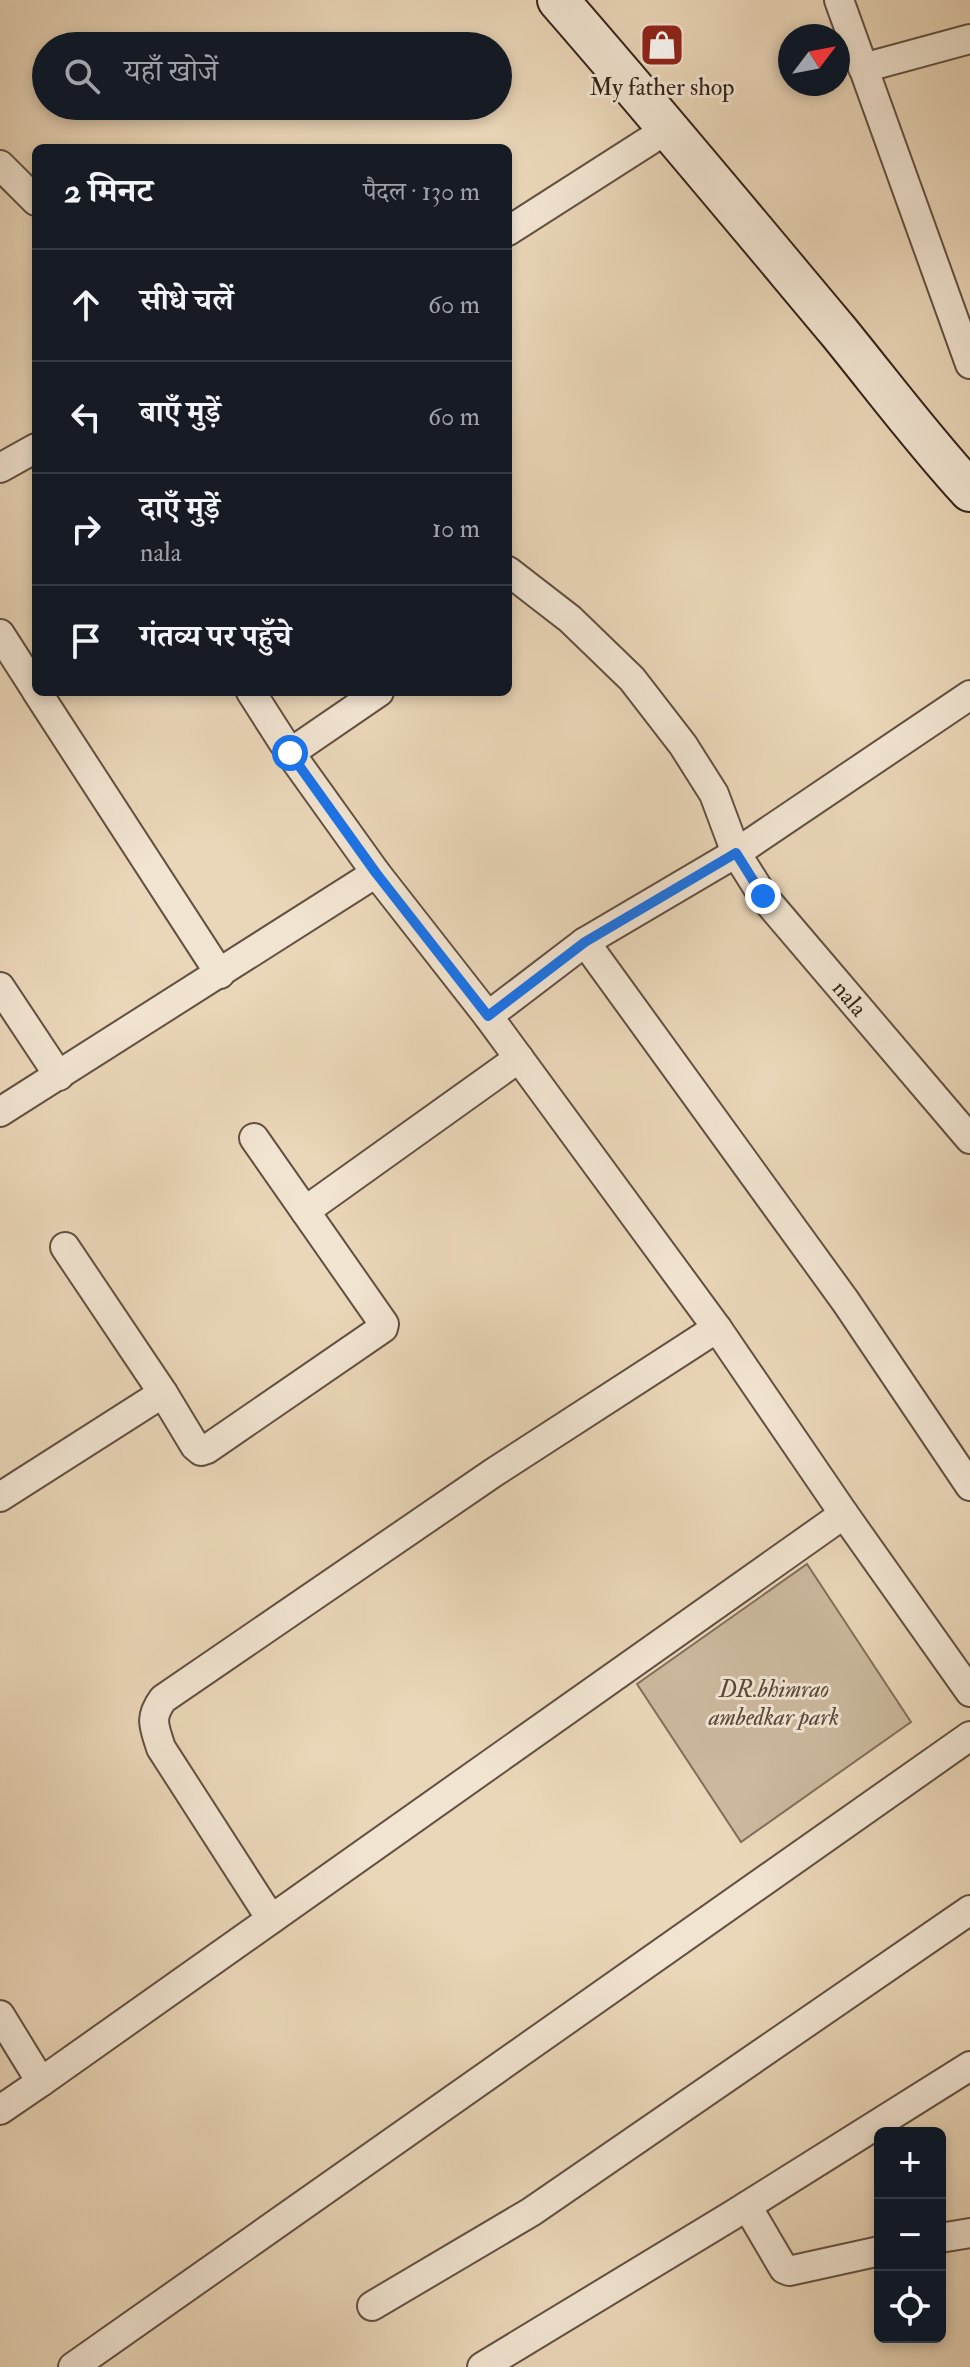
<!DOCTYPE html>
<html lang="hi">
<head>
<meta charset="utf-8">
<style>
  :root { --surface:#171b24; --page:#242831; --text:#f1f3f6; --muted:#9ea1a6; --line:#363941 }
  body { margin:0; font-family:"IM FELL Double Pica","Noto Serif Devanagari",serif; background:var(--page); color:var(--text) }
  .controls { position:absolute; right:24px; bottom:24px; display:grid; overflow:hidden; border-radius:12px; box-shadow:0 4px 12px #0003 }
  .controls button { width:72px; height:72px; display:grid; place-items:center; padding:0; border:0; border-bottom:2px solid var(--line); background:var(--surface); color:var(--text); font:40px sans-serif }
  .compass { position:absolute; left:778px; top:24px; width:72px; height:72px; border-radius:50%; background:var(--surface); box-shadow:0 4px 12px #0003; rotate:58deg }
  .stop { position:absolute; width:24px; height:24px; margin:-18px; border:6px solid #1a73e8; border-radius:50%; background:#fff }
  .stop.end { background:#1a73e8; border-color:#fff; box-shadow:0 2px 8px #0008 }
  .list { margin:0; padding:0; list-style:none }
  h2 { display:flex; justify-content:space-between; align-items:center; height:104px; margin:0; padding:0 32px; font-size:34px }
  h2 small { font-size:26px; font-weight:400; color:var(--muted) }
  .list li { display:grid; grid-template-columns:52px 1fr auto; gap:24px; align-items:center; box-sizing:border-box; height:112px; padding:0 32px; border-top:2px solid var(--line) }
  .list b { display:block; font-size:30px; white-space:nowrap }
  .list p { margin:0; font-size:26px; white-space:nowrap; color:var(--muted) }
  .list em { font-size:26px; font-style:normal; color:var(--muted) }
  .icon { flex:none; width:44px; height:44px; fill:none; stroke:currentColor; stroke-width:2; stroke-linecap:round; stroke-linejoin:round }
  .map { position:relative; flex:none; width:970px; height:2367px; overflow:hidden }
  .search { position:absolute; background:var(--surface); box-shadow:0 4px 12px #0003; left:32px; top:32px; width:480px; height:88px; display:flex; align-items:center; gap:20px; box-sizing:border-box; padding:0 28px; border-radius:44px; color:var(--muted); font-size:30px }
  .panel { position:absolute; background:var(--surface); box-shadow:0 4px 12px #0003; left:32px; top:144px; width:480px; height:552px; border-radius:12px }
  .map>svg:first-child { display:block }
  .green { fill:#cbb89d; stroke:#806e5c; stroke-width:2 }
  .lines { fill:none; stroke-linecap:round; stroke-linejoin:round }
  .street-casing { stroke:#625042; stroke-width:32 }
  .secondary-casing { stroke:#35231a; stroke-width:44 }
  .street { stroke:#f1e4d1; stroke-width:28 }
  .secondary { stroke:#f1e4d1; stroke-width:40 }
  .route { stroke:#1a73e8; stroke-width:10 }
  .labels { text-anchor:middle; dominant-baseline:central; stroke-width:6; stroke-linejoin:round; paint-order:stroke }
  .poi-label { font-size:24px; fill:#35231a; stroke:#f1e4d1 }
  .street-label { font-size:24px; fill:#35231a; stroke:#f1e4d1 }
  .park-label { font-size:24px; font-style:italic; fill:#5a483b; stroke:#f1e4d1 }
</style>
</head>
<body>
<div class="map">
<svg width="970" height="2367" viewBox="0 0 970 2367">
  <rect width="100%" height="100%" fill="#ead6b8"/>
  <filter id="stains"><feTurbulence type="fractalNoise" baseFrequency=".0025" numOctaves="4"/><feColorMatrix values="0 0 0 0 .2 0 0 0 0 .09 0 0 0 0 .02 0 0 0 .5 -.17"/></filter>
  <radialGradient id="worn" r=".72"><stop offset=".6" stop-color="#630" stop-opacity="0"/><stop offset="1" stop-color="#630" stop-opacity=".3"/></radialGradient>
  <path class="green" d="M807,1564L911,1722L741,1842L637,1684Z"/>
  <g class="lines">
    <g class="street-casing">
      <g id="street">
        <path d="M839,0L970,364"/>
        <path d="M863,68L970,39"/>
        <path d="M0,165L36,201"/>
        <path d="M508,231L669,128"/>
        <path d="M0,468L36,448"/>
        <path id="s1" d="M508,571L570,619L632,679L683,745L714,794L736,853L763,896L970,1139"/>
        <path d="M0,634L36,690"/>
        <path d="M37,692L220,974"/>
        <path d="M251,692L290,753L376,873L488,1016L717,1328L844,1514L970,1692"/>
        <path d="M290,753L379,692"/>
        <path d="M585,942L846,1302L970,1486"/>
        <path d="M0,987L59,1076"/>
        <path d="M488,1016L585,942L736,853L970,695"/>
        <path d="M0,1112L376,873"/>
        <path d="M305,1211L519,1058"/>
        <path d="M65,1247L163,1393L195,1446L201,1451L207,1449L383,1328L384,1324L254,1138"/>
        <path d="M0,1497L163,1393"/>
        <path d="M271,1919L161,1748C154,1726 149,1718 163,1699L493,1473L717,1328"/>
        <path d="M0,2015L41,2082L0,2110"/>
        <path d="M41,2082L844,1514"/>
        <path d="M747,2206L784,2269L789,2271L880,2251"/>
        <path d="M940,2238L970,2233"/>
        <path d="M372,2306L531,2212L970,1910"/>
        <path d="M73,2367L970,1736"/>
        <path d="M482,2367L731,2216L970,2066"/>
      </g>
    </g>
    <g class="secondary-casing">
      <path id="secondary" d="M558,0C653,109 745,220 838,331C882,385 923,440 970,491"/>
    </g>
    <use href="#street" class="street"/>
    <use href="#secondary" class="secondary"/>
  </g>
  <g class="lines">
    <path class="route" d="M290,753L376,873L488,1016L585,942L736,853L763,896"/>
  </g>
  <defs>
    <g id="shop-square" transform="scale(2.3)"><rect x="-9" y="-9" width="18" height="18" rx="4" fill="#8f2418" stroke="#f1e4d1"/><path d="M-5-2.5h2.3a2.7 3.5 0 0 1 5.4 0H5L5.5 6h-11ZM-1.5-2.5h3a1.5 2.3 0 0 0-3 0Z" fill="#fff"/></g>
  </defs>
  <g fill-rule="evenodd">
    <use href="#shop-square" x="662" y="45"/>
  </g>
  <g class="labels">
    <g class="poi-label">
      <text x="662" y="87">My father shop</text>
    </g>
    <g class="street-label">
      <text stroke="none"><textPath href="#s1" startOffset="554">nala</textPath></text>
    </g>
    <g class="park-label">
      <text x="774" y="1689">DR.bhimrao<tspan x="774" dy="28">ambedkar park</tspan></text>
    </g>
  </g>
  <rect width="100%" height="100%" filter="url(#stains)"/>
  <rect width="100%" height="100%" fill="url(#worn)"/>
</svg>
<div class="controls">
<button>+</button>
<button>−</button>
<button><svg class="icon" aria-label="locate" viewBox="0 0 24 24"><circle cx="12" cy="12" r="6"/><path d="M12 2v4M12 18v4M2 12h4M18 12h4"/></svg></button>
</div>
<svg class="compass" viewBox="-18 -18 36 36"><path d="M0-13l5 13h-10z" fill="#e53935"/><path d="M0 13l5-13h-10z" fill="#9ea1a6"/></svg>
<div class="stop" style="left:290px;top:753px"></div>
<div class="stop end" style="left:763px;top:896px"></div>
<div class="search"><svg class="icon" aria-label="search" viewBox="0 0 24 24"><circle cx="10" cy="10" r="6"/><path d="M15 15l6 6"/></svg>यहाँ खोजें</div>
<section class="panel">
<h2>2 मिनट<small>पैदल · 130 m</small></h2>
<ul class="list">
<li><svg class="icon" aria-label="ahead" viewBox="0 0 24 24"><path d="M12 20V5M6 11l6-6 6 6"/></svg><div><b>सीधे चलें</b></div><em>60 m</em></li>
<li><svg class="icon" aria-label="left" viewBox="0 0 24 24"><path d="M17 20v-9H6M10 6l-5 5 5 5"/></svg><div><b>बाएँ मुड़ें</b></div><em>60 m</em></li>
<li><svg class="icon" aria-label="right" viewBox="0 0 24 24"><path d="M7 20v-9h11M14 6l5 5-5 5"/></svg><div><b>दाएँ मुड़ें</b><p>nala</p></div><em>10 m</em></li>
<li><svg class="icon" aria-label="arrive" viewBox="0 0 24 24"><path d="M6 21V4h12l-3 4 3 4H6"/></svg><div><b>गंतव्य पर पहुँचे</b></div></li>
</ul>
</section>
</div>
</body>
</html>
